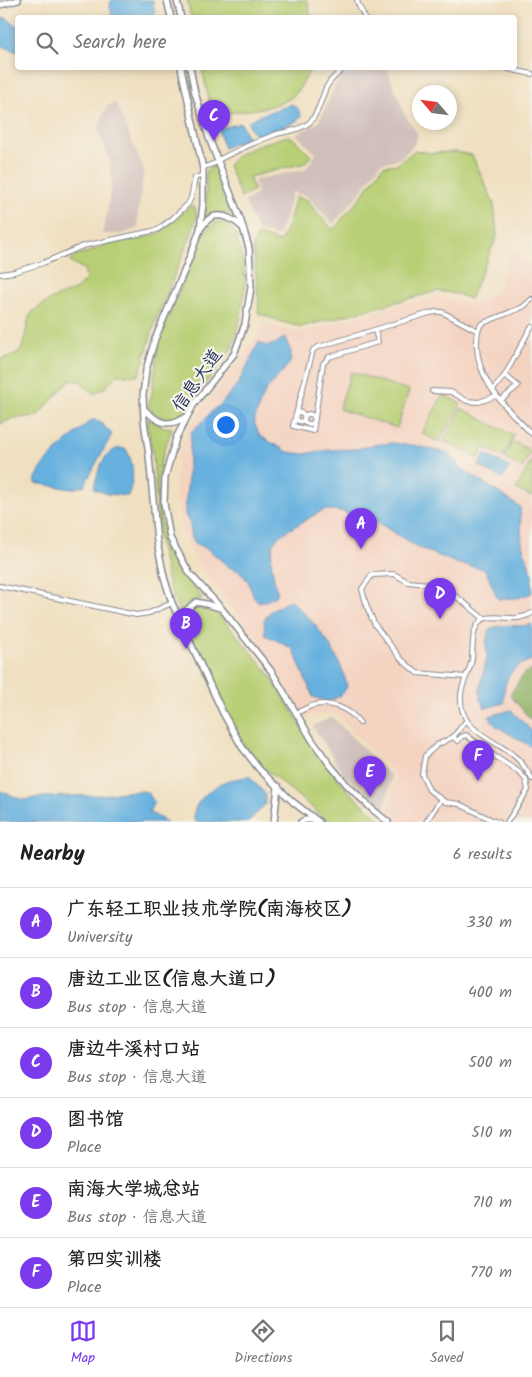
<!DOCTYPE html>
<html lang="en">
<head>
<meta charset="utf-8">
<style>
  :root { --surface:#fff; --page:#f2f2f2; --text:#202124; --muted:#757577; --line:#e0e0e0; --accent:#7c3aed }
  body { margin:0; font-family:Kalam,"LXGW WenKai TC",sans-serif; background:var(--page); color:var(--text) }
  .compass { position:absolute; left:412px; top:85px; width:45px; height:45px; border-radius:50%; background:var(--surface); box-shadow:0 2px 8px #0003; rotate:298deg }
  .you { position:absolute; left:225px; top:424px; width:18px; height:18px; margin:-12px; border:4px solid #fff; border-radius:50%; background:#1a73e8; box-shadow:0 0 0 8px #1a73e833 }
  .badge { display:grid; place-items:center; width:32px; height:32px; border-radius:50%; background:var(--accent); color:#fff; font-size:16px; font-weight:700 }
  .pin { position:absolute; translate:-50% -41px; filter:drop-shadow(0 1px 2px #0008) }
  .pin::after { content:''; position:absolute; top:26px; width:18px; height:15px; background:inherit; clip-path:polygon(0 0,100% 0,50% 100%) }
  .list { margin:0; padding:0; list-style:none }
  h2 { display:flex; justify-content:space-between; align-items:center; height:65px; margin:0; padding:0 20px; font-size:21px }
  h2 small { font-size:16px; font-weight:400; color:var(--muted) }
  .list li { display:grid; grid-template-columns:32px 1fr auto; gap:15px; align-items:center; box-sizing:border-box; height:70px; padding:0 20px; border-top:1px solid var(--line) }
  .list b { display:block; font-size:19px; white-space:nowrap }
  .list p { margin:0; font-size:16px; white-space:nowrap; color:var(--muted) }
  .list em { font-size:16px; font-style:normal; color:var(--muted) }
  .icon { flex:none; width:28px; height:28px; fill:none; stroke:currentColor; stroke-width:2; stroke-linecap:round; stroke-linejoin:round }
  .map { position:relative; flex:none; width:532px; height:822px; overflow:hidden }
  .search { position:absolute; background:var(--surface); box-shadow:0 2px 8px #0003; left:15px; right:15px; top:15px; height:55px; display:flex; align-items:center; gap:12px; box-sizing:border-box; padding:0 18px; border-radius:5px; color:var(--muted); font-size:19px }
  .sheet { height:485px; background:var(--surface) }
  nav { display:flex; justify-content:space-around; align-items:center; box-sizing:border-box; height:70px; border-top:1px solid var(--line); background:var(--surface); font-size:14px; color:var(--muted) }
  nav a { display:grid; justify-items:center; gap:2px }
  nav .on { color:var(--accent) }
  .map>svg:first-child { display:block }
  .built { fill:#f4d3c1 }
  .industrial { fill:#d0c0bc }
  .green { fill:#b8cf74; stroke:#6a7f69 }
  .forest { fill:#92b266; stroke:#567062 }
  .water { fill:#66b1df; stroke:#40709e }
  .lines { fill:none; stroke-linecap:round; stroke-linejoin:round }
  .minor-casing { stroke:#868890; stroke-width:6 }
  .major-casing { stroke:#868890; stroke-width:8 }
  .minor { stroke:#fff; stroke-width:4 }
  .major { stroke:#fff; stroke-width:5 }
  .labels { text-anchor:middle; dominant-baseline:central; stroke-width:4.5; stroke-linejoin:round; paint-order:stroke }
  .street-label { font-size:18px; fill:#1b2f5e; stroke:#f7f3e8 }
</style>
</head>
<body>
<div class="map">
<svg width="532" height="822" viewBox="0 0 532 822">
  <rect width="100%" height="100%" fill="#f7f3e8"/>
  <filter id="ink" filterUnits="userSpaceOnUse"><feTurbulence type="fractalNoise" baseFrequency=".02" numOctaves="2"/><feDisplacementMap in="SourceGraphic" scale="10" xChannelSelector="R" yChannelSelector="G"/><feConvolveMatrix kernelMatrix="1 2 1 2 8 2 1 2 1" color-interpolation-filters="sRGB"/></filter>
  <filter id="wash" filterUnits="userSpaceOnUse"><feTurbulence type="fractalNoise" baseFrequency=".0096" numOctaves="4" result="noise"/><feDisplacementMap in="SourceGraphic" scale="20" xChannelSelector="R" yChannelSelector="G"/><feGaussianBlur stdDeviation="1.12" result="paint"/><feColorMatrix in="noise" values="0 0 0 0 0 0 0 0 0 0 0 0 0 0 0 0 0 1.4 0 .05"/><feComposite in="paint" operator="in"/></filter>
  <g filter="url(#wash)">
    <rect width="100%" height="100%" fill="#f0e0c1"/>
    <path class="built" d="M518,249L532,268V822H396L387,815L396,776L334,713L304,716L253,634L200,568L181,530L175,490L179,450L191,425L265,325L300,333L391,307L436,296L454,302L471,303L497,292L511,250Z"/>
    <g class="industrial">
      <path d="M354,68H385L388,71L405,115L418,134L414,145L400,159L381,163L359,194L333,224L307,196L292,192L284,223L277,237L257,230L245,202L257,193L254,180L306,169L316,154L296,134L318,123L325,110L335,85L345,73Z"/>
      <path d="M116,103L144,170L138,212V228L122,234H102L106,218L112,180L110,161L98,131L102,117L109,105Z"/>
      <path d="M332,717L392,777L384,810L345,776L313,726Z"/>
    </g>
    <g class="green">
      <path d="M187,0H307L311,17H191Z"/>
      <path d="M202,68H311C306,77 298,94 289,99C270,110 233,112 212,115Z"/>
      <path d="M288,136L293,138L311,156L305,163L249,177L254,190L241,198L228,165L239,154L261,144Z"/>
      <path d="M415,150L429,153L456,152L472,155L494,204L497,236L470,299L457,294L438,291L301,327L282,322L258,313L259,305L253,246L257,235L280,242L288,225L296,197L307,200L319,215L333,230L361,197L383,166L398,164Z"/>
      <path d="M216,165L237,219C225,210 215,211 204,220L206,202V170Z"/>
      <path d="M194,206L197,215L190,238L175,273L167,295L157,316L139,375L126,376L117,374L106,387L93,394L80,381L70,380L37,416L14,418L0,424V359L12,356L21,350L24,342L29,317L33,311L52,299L77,289L86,279L84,269L70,262L75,255L89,252L106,245L158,234L189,207Z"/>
      <path d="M217,222L227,223L235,233L244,265L245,287L240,320L231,350L194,398L187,417C170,421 161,420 148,407L152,394L159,340L202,237L206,230Z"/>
      <path d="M351,372L409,390L397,428L339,409Z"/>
      <path d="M443,394L461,404L439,442L422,433Z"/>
      <path d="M461,408L514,436L503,457L484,447L478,459L444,441Z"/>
      <path d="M148,419L163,427L172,428C169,439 164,449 161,461C154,491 160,534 175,562C183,575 196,587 202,599C193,600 185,605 180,614L169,586L159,540L153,456L148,428Z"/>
      <path d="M513,441L531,451L522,468L504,458Z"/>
      <path d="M532,459V497L516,489Z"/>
      <path d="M202,606L212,609L223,619L268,672L320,756L348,791L383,822H329L258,763L242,742L220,701L187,631C184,617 187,608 202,606Z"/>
    </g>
    <path class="forest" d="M532,670V721L510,695L524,673Z"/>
    <g class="water">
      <path d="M113,0H153L155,17H112L110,6L111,1Z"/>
      <path d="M6,18L17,26V52L0,45V19Z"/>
      <path d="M291,104C297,106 300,111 301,117L295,122L256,136L250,128L248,122C260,113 277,111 291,104Z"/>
      <path d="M241,123L248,138L224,148L218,129Z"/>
      <path d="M285,337L291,352L290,363L266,390L259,406L254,422L260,436L288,452L304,454L329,450L356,449L373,445L392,443L412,445L447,453L461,468L520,507L522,544L532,574V593L518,598L498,599L485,569L459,564L417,547L374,520H359L344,512L333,510H323L280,535L273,543L271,561L275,585L278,594L268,600L259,602L254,598L248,581L239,571L229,567L208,549L196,544L192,538L190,525L185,514L191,432L222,403L239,382L259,342L267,346L275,344Z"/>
      <path d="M95,419L101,423L112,434L84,486L71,489L35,483C37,464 75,435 89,422Z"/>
      <path d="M120,448L126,449C135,465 134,479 128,496L108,494L94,489C97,473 102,452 120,448Z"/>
      <path d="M485,454L509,467L503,479L479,466Z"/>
      <path d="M290,600C315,621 341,654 347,687L342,694L329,702L313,697L293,649L276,640L265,635L264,620L270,612Z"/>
      <path d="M532,624V660C511,666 502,681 504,703L485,708L480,699V688L487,656L486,643L489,630C503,621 517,629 532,624Z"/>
      <path d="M511,710L532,731V747L496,726L489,716Z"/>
      <path d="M249,776L265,794V805L248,822H195C189,805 209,790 222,783C227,780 243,778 249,776Z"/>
      <path d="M0,791L23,800L41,797L103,795L124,792L143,791L148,793L154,802L149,812L167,822H0Z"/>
    </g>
  </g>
  <g filter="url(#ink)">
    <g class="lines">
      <g class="minor-casing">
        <g id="minor">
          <path d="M357,0L358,4L365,18"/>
          <path d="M506,68L513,70L532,74"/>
          <path d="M218,160C236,151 255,142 274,135C286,131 300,131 310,122C319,113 321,99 326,88C330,79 338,74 344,68"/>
          <path d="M202,168L218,162"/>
          <path d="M0,274L14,272L43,263L83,246L157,230L172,219L188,204L191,198L195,178L203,175"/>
          <path d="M375,330L378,342L329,357L323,364L313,431L293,426L313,350L318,347L430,313L436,312H442L478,331C470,375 504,406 532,434"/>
          <path d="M478,331L481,324L523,307L532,299"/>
          <path d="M505,375L531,327H532"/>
          <path d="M493,390L505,375L518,386L501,400"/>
          <path d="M432,391L451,392L467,401L479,402L496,396"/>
          <circle cx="300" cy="417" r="4.5"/>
          <circle cx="309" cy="419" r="5"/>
          <path d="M0,586L136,615L149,613L172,603"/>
          <path d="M532,613C527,616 523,617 518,618C509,619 491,615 483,619C471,627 473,646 472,659C470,671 462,682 461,695C459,724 479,733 500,746C504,749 509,751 513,755C521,761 527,770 532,779"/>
          <path d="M466,677L417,673L401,659L375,625L367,607L362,589L372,575L394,574L408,582L439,585L461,600L484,619"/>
          <path d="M296,713C301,711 306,708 311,706C329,700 349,708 360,723"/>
          <path d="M466,721L453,737L437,745L425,756L422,774L429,790L445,802L459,804L494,821L499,822"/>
          <path d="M453,737L458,741L461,737L466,735L493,755L520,773L526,780L528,790L507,822"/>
          <path d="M426,822L441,799"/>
        </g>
      </g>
      <g class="major-casing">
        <g id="major">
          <path d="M167,0L171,18"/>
          <path d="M177,0L181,18"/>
          <path d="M0,5L18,0"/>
          <path d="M181,68L203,169V204L200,230L185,269L155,339L146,370L143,395L144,421L149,456L157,542L164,577L172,603L223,713L242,747L259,769L293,802L319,822"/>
          <path d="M190,68L195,93L209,138L241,221L249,248L251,287L245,324L234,354L194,404L176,438L165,477L164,503L170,538L190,574L222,609L272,672L312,740L330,765L347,785L372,809L388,822"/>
          <path d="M200,229C203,226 207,219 212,217C224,213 234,220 242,227"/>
          <path d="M144,409C158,423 167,428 186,417"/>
          <path d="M182,623C181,613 189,608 196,602L206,604L220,608"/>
          <path d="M274,822L278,786"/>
          <path d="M301,822L305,820H316"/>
        </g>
      </g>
      <use href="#minor" class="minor"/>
      <use href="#major" class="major"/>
    </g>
  </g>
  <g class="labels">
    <g class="street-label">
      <text transform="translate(198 381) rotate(-55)">信息大道</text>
    </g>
  </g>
</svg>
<svg class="compass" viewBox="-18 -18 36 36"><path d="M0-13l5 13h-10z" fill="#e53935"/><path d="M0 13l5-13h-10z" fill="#757577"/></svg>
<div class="you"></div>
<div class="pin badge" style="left:361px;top:549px">A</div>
<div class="pin badge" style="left:186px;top:649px">B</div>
<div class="pin badge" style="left:214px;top:141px">C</div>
<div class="pin badge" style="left:440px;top:619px">D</div>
<div class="pin badge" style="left:370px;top:797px">E</div>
<div class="pin badge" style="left:478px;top:781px">F</div>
<div class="search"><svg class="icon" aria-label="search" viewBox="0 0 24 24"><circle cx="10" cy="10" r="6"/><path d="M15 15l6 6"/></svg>Search here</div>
</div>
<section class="sheet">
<h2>Nearby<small>6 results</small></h2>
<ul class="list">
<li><span class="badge">A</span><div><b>广东轻工职业技术学院(南海校区)</b><p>University</p></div><em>330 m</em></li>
<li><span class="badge">B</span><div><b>唐边工业区(信息大道口)</b><p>Bus stop · 信息大道</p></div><em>400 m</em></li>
<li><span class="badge">C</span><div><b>唐边牛溪村口站</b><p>Bus stop · 信息大道</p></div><em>500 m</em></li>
<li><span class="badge">D</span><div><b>图书馆</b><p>Place</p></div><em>510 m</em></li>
<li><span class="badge">E</span><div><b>南海大学城总站</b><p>Bus stop · 信息大道</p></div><em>710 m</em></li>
<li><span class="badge">F</span><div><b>第四实训楼</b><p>Place</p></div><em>770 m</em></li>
</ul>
</section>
<nav>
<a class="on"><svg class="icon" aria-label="map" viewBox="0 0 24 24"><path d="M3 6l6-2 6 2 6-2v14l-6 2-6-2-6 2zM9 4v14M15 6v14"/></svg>Map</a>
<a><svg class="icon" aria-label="directions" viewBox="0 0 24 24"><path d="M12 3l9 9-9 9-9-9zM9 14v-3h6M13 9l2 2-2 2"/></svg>Directions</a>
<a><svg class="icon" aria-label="saved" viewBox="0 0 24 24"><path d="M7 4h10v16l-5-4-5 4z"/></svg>Saved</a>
</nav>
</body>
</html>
